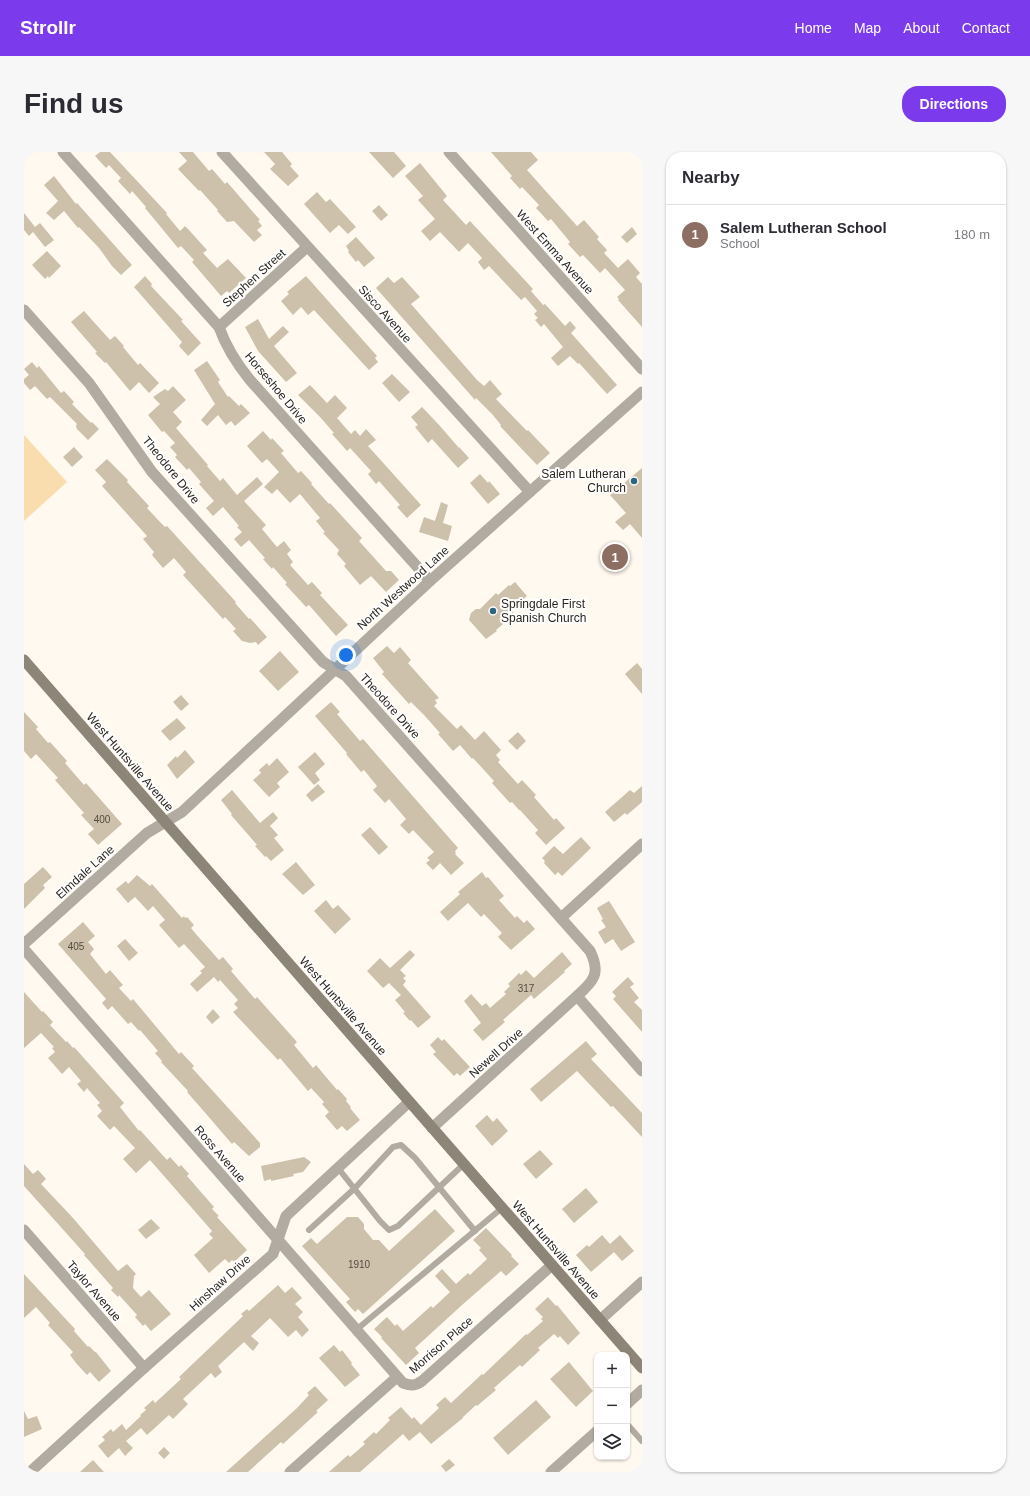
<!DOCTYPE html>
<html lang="en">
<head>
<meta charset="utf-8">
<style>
  :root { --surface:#fff; --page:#f7f7f7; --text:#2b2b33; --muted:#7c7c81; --line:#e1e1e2; --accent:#7c3aed }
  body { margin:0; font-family:Arial,sans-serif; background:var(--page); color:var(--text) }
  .controls { position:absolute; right:12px; bottom:12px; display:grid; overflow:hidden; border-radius:8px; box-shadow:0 1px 3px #0004 }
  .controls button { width:36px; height:36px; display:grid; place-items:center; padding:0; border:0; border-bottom:1px solid var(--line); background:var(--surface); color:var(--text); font:20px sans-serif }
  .you { position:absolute; left:322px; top:503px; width:14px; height:14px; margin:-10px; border:3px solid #fff; border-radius:50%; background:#1a73e8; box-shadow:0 0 0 6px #1a73e833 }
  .badge { display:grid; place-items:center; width:26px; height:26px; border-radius:50%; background:var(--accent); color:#fff; font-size:13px; font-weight:700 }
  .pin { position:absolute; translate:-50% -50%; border:2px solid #fff; box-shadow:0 1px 4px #0006 }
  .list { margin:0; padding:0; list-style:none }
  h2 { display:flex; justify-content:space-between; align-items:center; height:52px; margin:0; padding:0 16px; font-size:17px }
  h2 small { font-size:13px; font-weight:400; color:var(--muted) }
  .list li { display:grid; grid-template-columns:26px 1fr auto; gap:12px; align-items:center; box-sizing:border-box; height:60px; padding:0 16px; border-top:1px solid var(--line) }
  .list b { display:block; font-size:15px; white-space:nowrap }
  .list p { margin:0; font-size:13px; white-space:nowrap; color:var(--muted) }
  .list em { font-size:13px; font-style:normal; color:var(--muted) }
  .icon { flex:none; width:22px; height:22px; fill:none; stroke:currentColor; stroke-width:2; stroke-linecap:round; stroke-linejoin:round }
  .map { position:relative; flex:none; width:618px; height:1320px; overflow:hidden; border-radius:16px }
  header { display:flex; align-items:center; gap:24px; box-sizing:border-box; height:56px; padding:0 20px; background:var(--accent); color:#fff }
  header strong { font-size:19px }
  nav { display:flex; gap:22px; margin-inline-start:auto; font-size:14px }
  .intro { display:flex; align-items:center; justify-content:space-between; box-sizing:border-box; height:96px; padding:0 24px }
  h1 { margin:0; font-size:28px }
  .button { padding:10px 18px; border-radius:16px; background:var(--accent); color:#fff; font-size:14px; font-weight:700 }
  main { display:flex; gap:24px; padding:0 24px }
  aside { flex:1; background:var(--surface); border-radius:16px; box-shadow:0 1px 3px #0004 }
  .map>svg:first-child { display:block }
  .green { fill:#faddae }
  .building { fill:#cec1ab }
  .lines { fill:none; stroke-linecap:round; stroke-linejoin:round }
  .service { stroke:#b1aba1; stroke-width:6 }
  .minor { stroke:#b1aba1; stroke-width:11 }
  .secondary { stroke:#8d8577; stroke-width:11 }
  .poi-dot { fill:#2d6680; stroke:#fff; stroke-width:1.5 }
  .labels { text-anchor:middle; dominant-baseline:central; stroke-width:4; stroke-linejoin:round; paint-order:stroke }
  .number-label { font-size:10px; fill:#534c40 }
  .street-label { font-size:12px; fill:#2a251d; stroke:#fff }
  .poi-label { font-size:12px; fill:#2a251d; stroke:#fff; text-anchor:end }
</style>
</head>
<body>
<header>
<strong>Strollr</strong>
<nav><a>Home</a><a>Map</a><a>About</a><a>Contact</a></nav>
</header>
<div class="intro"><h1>Find us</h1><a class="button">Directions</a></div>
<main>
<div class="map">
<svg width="618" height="1320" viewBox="0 0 618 1320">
  <rect width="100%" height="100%" fill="#fff9f0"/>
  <path class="green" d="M0,283L43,330L0,369Z"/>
  <g class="building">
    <path d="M76,0H86L143,61L142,62L156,79L161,74L164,77L183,98L179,101L193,116L204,107L222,126L205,141L203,139L197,144L168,110L170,108L157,94L154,96L121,56L122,55L108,39L106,42L94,29L97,26L85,13L82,16L71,4Z"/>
    <path d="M155,0H169L185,19L188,17L201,32L203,30L236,68L234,69L238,74L233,78L238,83L230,90L210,69L203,70L193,59L194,58L176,38L175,39L154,17L163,9Z"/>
    <path d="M240,0H258L268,12L266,14L275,24L264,34L246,17L251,12Z"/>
    <path d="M345,0H370L382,14L369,26Z"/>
    <path d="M467,0H507L514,8L503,18L519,36L553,74L560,68L575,85L573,87L583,98L580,101L594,116L604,107L616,121L612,125L618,132V175L594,148L595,147L593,145L601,138L581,116L576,121L559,103L556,105L544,92L546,90L527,67L524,69L512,56L515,53L498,35L496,37L486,26L488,24Z"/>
    <path d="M396,11L423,44L419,48L442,73L446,69L509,137L507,139L519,153L521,152L541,174L546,169L552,176L547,181L593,233L583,242L555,211L554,212L546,204L534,214L527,206L539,195L520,172L517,175L511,168L514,166L510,162L513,159L501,145L497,148L465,114L460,118L454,110L458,106L444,91L435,100L416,80L406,89L397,79L411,67L394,48L399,44L381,24Z"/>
    <path d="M30,24L52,52L53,51L108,113L97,123L88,114L75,96L55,75L54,76L40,59L30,68L22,61L34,49L20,33Z"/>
    <path d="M293,40L302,50L306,47L332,75L324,82L315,73L306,81L280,52Z"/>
    <path d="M355,53L364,63L357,69L348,59Z"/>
    <path d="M0,61L11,75L16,71L30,88L21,95L9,80L5,84L0,78Z"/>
    <path d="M608,75L613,82L603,91L597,85Z"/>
    <path d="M332,85L351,106L340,115L334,108L332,110L324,100L325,99L322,94Z"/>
    <path d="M23,99L37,114L25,126L24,124L21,127L8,113Z"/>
    <path d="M121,124L128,132L127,134L159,168L157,169L177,191L164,204L155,194L158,190L110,135Z"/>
    <path d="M282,124L353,204L351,206L354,210L345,218L290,158L284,163L277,155L269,163L257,149L265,142L263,140Z"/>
    <path d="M364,125L370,131L378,125L396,145L387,152L453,228L460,234L466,228L478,242L472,247L503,279L504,278L526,301L513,313L476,274L477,273L468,262L452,246L451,248L352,136Z"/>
    <path d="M60,159L86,188L91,184L100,194L99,195L114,213L116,211L135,231L125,241L115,230L106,239L82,210L81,211L71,201L73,200L47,170Z"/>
    <path d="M234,167L245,187L259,174L265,180L250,194L273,221L262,230L234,199L221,175Z"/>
    <path d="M183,209L196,228L194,230L204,245L205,244L215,254L217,252L226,261L211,274L207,269L202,273L194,263L183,274L177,268L191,252L170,218Z"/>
    <path d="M8,210L13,216L15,214L37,241L40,239L50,250L48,252L67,271L68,270L75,277L64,288L53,277L52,274L53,272L26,245L23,247L11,234L6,238L0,231V227L5,223L0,217Z"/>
    <path d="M368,222L386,240L375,250L358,231Z"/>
    <path d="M286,233L303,251L311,243L323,256L313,266L327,282L331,278L336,284L342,277L352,288L344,294L397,353L383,366L373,355L376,353L355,329L352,332L344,322L347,319L326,296L323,299L308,282L310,281L296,265L274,243Z"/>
    <path d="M149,234L162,248L149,260L158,270L152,276L184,313L183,314L196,329L199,326L213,343L233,325L239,332L220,349L242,373L238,377L253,395L260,389L267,398L263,402L269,410L266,413L284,433L288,430L298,441L296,443L324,473L312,484L285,453L282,455L261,432L263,431L249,415L248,417L239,407L241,406L225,388L217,395L210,387L218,380L213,375L215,374L199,355L189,364L182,356L190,349L175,332L177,330L165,316L163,318L151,305L153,303L146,295L151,291L140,279L138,280L124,263L136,252L129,245L141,237L144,239Z"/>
    <path d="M398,255L416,274L435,296V295L445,306L434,316L408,287L404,291L391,275L394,273L387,265Z"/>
    <path d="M239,279L247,288L248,286L260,299L257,301L274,321L277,319L288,331L287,332L305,352L306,351L338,386L335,389L362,419H367L375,428L362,440L347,424L336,433L320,414L322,412L313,402L315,398L299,381L301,380L292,369L296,366L276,342L266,351L253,337L248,342L240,335L255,320L243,307L238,311L223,294Z"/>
    <path d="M50,295L59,305L48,315L39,305Z"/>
    <path d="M83,307L104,328L103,330L125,354L123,356L136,370L141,375L143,374L212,450L211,451L225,467L226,466L243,485L234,493L232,490L226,491L218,489L209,479L212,477L201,465L199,467L159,423L162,420L150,406L139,416L128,403L130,400L119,387L123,384L78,334L82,330L71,318Z"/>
    <path d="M618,316V386L606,372L599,378L591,370L602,361L586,343Z"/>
    <path d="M456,322L464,331L465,329L476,342L464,352L446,331Z"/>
    <path d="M417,350L424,353L419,371L428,374L424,389L395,380L400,365L411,369Z"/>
    <path d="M491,430L503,444L487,458L490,461L486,465V466L472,478L473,479L462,487L445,468L447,461L452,457H456L472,441L474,443L485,433L486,434Z"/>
    <path d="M363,494L370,501L376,495L387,508L384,511L415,546L411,548L413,551L410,554L433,577L437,573L451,588L460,579L477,598L472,603L476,608L474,610L494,632L498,628L512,643L510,645L530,668L532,666L541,676L522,693L511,681L514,678L496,658H495L488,650L486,651L468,631L470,629L449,606L448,607L436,593L429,599L414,582L416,581L400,563L387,550L385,552L358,522L360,520L349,506Z"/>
    <path d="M256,499L275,520L254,539L235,519Z"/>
    <path d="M613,511L618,517V542L601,522Z"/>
    <path d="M157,543L165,552L157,559L149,550Z"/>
    <path d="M307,550L316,560L313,562L336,589L339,587L434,696L431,699L432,701L431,702L440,711L427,723L416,711L409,718L402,711L406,708L403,706L410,700L389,678L385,682L376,673L382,667L365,647L361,651L349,638L353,634L340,618L337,620L322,602L323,601L291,564Z"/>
    <path d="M0,560L14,575L12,577L24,591L26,590L43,609L41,611L60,633L62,631L98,672L74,693L64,682L70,677L57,663L60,661L31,628L34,626L12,602L7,607L0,599Z"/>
    <path d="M153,566L162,576L146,589L137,579Z"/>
    <path d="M494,580L502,589L493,598L484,589Z"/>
    <path d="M161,598L171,610L153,627L143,613L152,604L153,606Z"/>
    <path d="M291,600L301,612L291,621L296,628L290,633L274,615Z"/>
    <path d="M253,606L265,620L253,631L256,635L245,645L229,628L237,621L235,618L243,611L245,614Z"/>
    <path d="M294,632L301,640L288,650L282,643Z"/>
    <path d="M618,634V650L603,663L601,661L590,670L581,660L606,638L610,641Z"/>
    <path d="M208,638L236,671L249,660L254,666L246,674L254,683L250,686L260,698L247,709L242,704L241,705L231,694L233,693L207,663L208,662L197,648Z"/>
    <path d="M346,675L364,695L355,703L337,683Z"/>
    <path d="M557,685L567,696L538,724L534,720L531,723L520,711L521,709L518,706L530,694L539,702Z"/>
    <path d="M272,710L291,733L279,743L258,722Z"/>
    <path d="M19,715L28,725L19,733L21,736L0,757V732Z"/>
    <path d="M458,720L462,726L464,725L480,744L475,748L491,766L493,764L500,771L503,768L511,777L487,798L474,785L478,781L460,762L457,765L444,751L424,769L416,760L436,742L434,740Z"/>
    <path d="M113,723L126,734L128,732L158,766L160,764L161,766L163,765L170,773L167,776L171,781L195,808L199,805L209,817L207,819L231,847L233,845L273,890L270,893L289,916L292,913L313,938L314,937L323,947L322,949L327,955L326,956L336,968L323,979L318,974L313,978L301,964L305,960L298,952L300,950L287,936L284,939L256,906L254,908L209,860L214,856L210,852L214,848L196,828L194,830L190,825L173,840L166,832L178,821L176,819L181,815L160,792L155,796L135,773L141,768L129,754L124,759L111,745L104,751L92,737L102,729L104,732Z"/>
    <path d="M302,748L309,757L314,753L327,767L311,782L290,759Z"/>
    <path d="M585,749L611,790L597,799L589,787L581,792L574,780L582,775L577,768L579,767L573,756Z"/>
    <path d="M59,770L71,784L64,790L70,797L66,802L82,822L86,818L99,833L95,836L107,849L109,847L155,902L157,900L170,914L168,916L236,991V995L225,1004L210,990L208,992L177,956L163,940L164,939L137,910L138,909L131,901L134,899L116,878L115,879L107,870L104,872L88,854L84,858L78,851L82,847L34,792Z"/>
    <path d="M101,787L114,801L105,809L93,794Z"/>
    <path d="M386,798L391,803L376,818L382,824L379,826L382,829L379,833L407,865L394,876L387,868L386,869L379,861L381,860L371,848L377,843L365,831L359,836L343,819L356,806L366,816Z"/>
    <path d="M538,800L548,812L540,819L541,820L510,847L507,843L479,868L481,870L459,889L449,878L457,871L440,849L447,842L458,854L462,851L466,856L482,842L480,840L486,834L484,832L495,821L497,823L502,818L510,826Z"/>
    <path d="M604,825L610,832L606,835L615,846L610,850L618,858V880L589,847L592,844L588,840Z"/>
    <path d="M0,840L18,860L19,859L29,870L26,873L42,890L43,889L49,896L50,895L100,951L96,955L115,979L116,978L143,1008L146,1005L155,1015L157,1013L165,1022L163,1024L190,1055L188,1057L195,1064L193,1065L223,1098L210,1110L208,1108L205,1111L201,1107L185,1121L170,1103L189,1086L185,1082L188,1079L126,1008L112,1021L99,1007L111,996L90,974L86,978L73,964L78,959L73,953L76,951L63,936L60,940L53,932L57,929L45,915L38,922L24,906L31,900L28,896L30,895L17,881L0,896Z"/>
    <path d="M189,857L196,865L188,872L182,865Z"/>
    <path d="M414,885L418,889L420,887L446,915L436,924L433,921L430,924L409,902L412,900L406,893Z"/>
    <path d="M562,889L573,902L567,907L618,961V985L589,954L587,955L553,919L517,950L506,937Z"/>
    <path d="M463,963L469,970L473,966L484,979L468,994L451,974Z"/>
    <path d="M516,998L529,1012L512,1027L499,1012Z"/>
    <path d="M280,1005L287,1010L279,1020L269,1022L270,1024L247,1029V1027L240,1029L237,1014Z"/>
    <path d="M0,1012L9,1022L14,1018L22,1027L17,1032L49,1066L94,1119L103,1112L112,1122L110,1124L109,1136L117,1145L125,1138L147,1162L127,1179L121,1172L119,1174L111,1165L113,1163L95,1143L94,1145L87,1138L89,1136L60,1103L61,1102L0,1034Z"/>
    <path d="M562,1036L574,1050L550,1071L538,1057Z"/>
    <path d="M411,1057L431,1079L339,1162L334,1157L331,1160L322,1150L326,1147L278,1094L287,1086L293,1092L323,1065H334L340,1072V1077L349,1088H355L365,1099Z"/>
    <path d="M127,1067L136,1076L122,1087L114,1078Z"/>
    <path d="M462,1076L488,1103L487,1104L495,1112L482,1124L477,1119L438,1153L391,1196L395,1201L382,1213L357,1186L358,1185L350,1177L363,1165L371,1174L373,1172L379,1179L407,1154L409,1156L426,1140L411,1124L418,1117L432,1132L444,1121L446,1123L463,1107L455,1098L457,1096L449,1088Z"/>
    <path d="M578,1083L586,1092L596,1083L610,1099L598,1109L590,1100L567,1120L552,1103L563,1093L565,1095Z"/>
    <path d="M0,1122L51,1177L50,1179L64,1195L65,1194L71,1200H72L87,1219L75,1230L66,1220L63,1223L52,1211L46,1203L49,1200L24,1173L26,1171L12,1155L0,1166Z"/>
    <path d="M254,1133L261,1141L268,1135L278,1146L271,1152L279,1160L274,1165L285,1178L278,1185L272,1178L264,1185L246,1166L227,1184L235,1191L229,1199L220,1190L194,1214L198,1220L191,1226L187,1221L159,1247L164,1252L149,1267L145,1263L123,1283L117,1276L102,1289L109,1296L101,1304L95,1296L84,1306L74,1294L81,1288L78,1285L87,1277L89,1280L98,1272L102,1278L117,1264L116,1263L122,1258L120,1256L129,1248L131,1251L157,1227L155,1225L219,1164L217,1162L223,1157L225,1159Z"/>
    <path d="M524,1145L532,1154L533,1153L556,1181L544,1193L536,1184L534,1186L530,1182L514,1196L516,1198L498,1215L496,1213L470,1236L472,1238L453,1254L452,1253L439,1265V1266L407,1292L396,1280L385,1289L379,1282L336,1320H305L324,1303L326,1305L341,1292L339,1290L350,1280L352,1282L366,1268L364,1266L377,1255L388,1267L390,1265L397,1273L415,1256L412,1253L421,1245L427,1251L458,1222L459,1223L502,1182L503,1183L519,1169L517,1167L519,1165L511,1157Z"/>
    <path d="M310,1193L316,1200L318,1198L328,1211L327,1212L336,1223L321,1235L295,1206Z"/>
    <path d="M545,1210L569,1239L552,1255L526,1227Z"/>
    <path d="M291,1234L304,1248L292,1259L294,1260L259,1292L257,1290L224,1320H202L273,1256L285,1243L283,1241Z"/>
    <path d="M512,1248L527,1265L484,1303L469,1286Z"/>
    <path d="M0,1259L4,1267L13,1264L18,1277L0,1285Z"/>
    <path d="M140,1295L146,1301L140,1307L134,1301Z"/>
    <path d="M425,1307L431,1313L422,1320L417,1314Z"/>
    <path d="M69,1308L80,1320H56Z"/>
  </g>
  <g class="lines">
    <g class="service">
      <path d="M314,1016L356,1069L365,1078L374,1074L440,1012"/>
      <path d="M285,1078L331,1036L369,995L377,993L391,1006L451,1079"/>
      <path d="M332,1178L478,1056"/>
      <path d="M603,1272L618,1289"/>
    </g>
    <g class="minor">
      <path d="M39,0L195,175C202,195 213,212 226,228L406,429"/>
      <path d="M198,0L506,340"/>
      <path d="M425,0L618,217"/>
      <path d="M0,158L65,231L128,320L299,510L322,524L566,799C577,821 570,829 553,844L618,919"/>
      <path d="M195,175L283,95"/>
      <path d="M537,766L618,692"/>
      <path d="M0,792L123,681L158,660L406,429L618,240"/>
      <path d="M0,797L379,1231C387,1234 391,1234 398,1229L528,1113"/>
      <path d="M408,976L553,844"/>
      <path d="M0,1078L120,1216"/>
      <path d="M576,1168L618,1130"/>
      <path d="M603,1252L618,1238"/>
      <path d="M6,1320L120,1216L249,1102L262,1064L385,950"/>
      <path d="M266,1320L373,1225"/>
      <path d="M527,1320L573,1279"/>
    </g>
    <path class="secondary" d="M0,508L618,1216"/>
  </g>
  <g class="poi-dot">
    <circle cx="610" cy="329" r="4"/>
    <circle cx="469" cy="459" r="4"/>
  </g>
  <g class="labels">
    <g class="number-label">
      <text x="78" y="667">400</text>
      <text x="52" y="794">405</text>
      <text x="502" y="836">317</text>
      <text x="335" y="1112">1910</text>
    </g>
    <g class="street-label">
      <text transform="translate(531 100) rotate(48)">West Emma Avenue</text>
      <text transform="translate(230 126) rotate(-42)">Stephen Street</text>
      <text transform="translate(361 162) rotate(48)">Sisco Avenue</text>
      <text transform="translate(252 236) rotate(50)">Horseshoe Drive</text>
      <text transform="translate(147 318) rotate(51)">Theodore Drive</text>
      <text transform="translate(379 436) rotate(-42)">North Westwood Lane</text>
      <text transform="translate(366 554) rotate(48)">Theodore Drive</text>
      <text transform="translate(106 610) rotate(49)">West Huntsville Avenue</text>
      <text transform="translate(61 720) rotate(-42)">Elmdale Lane</text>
      <text transform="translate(319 854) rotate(49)">West Huntsville Avenue</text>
      <text transform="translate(472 901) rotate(-42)">Newell Drive</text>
      <text transform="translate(196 1002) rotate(49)">Ross Avenue</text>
      <text transform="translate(532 1098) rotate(49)">West Huntsville Avenue</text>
      <text transform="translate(196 1131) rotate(-42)">Hinshaw Drive</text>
      <text transform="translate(70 1139) rotate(49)">Taylor Avenue</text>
      <text transform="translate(417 1193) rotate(-41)">Morrison Place</text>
    </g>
    <g class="poi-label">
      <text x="602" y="322">Salem Lutheran<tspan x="602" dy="14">Church</tspan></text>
      <text x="477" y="452" text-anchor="start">Springdale First<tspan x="477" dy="14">Spanish Church</tspan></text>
    </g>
  </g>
</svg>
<div class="controls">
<button>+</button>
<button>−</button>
<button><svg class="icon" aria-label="layers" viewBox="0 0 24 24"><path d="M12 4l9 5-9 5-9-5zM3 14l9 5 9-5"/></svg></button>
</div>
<div class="you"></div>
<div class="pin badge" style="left:591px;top:405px;background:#8d6e63">1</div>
</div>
<aside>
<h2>Nearby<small></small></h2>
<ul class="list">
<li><span class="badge" style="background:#8d6e63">1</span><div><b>Salem Lutheran School</b><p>School</p></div><em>180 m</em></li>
</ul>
</aside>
</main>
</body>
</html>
